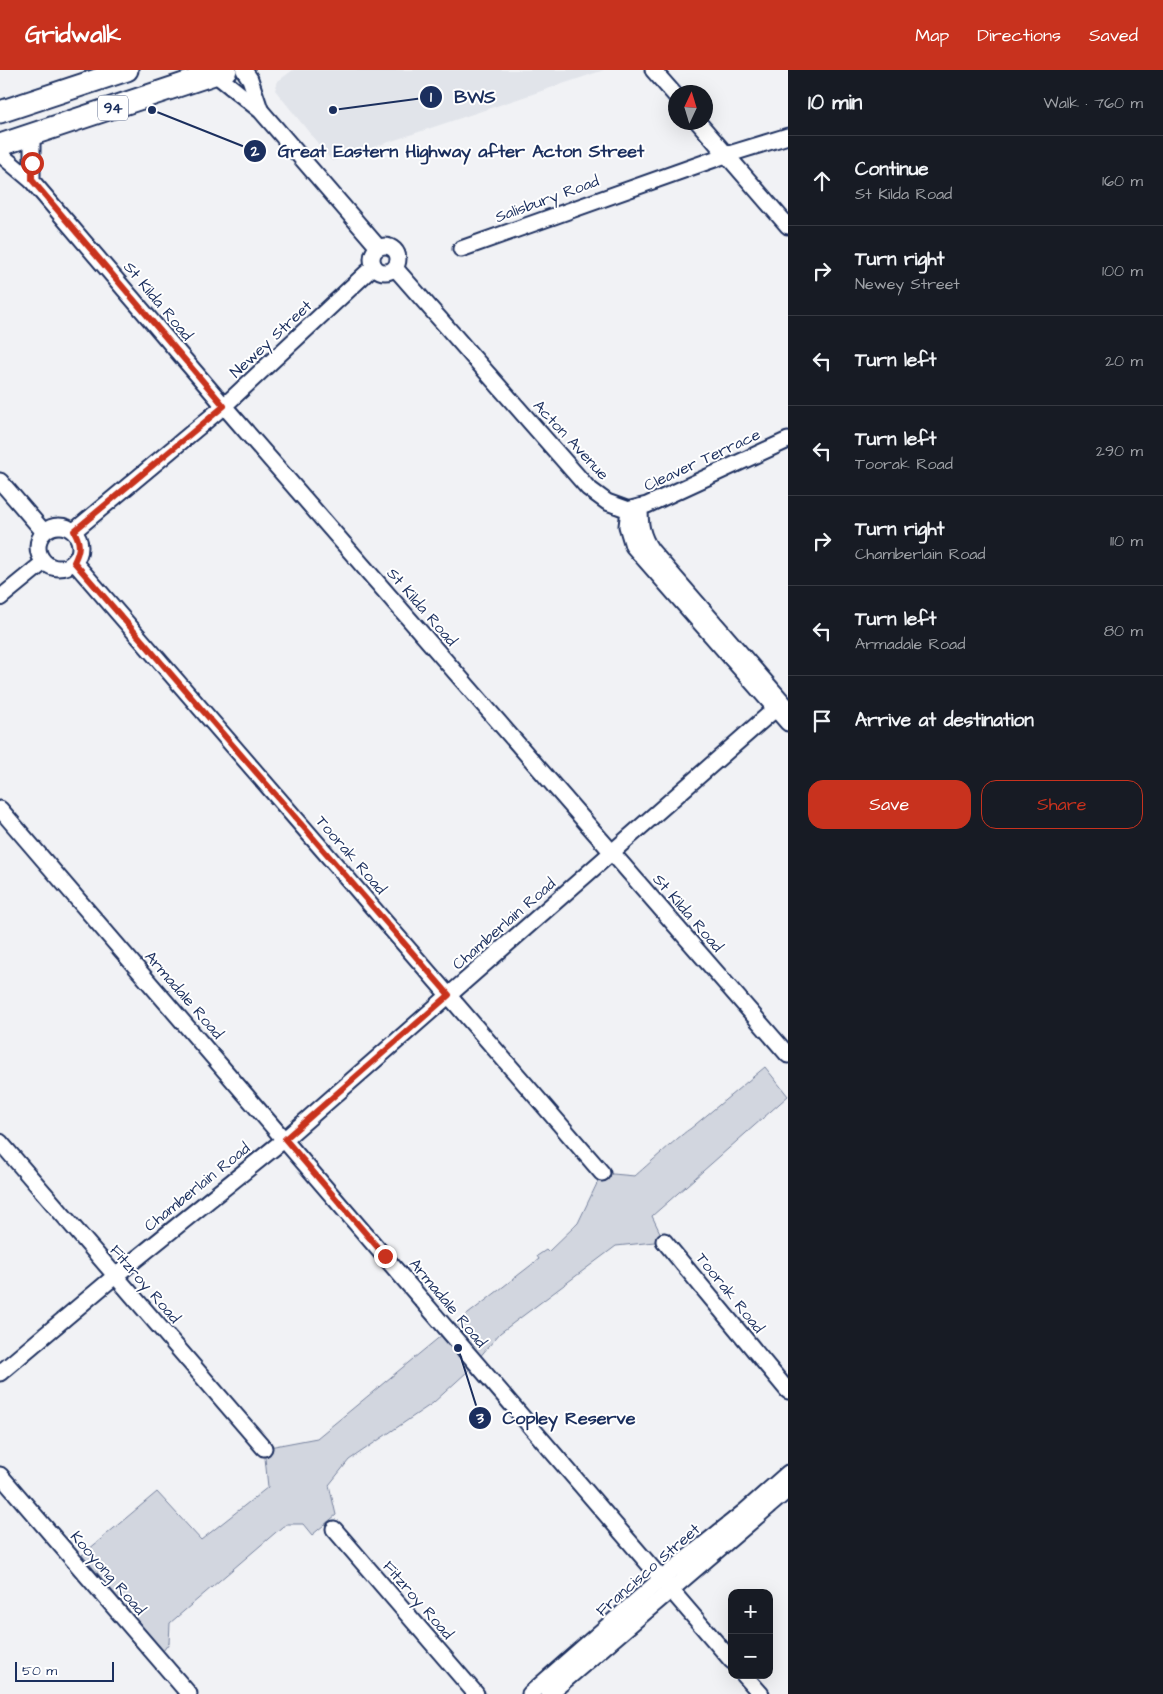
<!DOCTYPE html>
<html lang="en">
<head>
<meta charset="utf-8">
<style>
  :root { --surface:#171b24; --page:#20242c; --text:#f1f3f6; --muted:#9ea1a6; --line:#363941; --accent:#c8321e }
  body { margin:0; font-family:"Architects Daughter",sans-serif; background:var(--page); color:var(--text) }
  .controls { position:absolute; right:15px; bottom:15px; display:grid; overflow:hidden; border-radius:10px; box-shadow:0 5px 20px #0002 }
  .controls button { width:45px; height:45px; display:grid; place-items:center; padding:0; border:0; border-bottom:1px solid var(--line); background:var(--surface); color:var(--text); font:25px sans-serif }
  .compass { position:absolute; left:668px; top:15px; width:45px; height:45px; border-radius:50%; background:var(--surface); box-shadow:0 5px 20px #0002; rotate:4deg }
  .scale { position:absolute; left:15px; bottom:12px; width:99px; box-sizing:border-box; padding-left:5px; border:2px solid #1b2f5e; border-top:0; font-size:14px; line-height:18px; white-space:nowrap; color:#1b2f5e; -webkit-text-stroke:4px #fff; paint-order:stroke }
  .stop { position:absolute; width:15px; height:15px; margin:-11px; border:4px solid #c8321e; border-radius:50%; background:#fff }
  .stop.end { background:#c8321e; border-color:#fff; box-shadow:0 1px 5px #0008 }
  .list { margin:0; padding:0; list-style:none }
  h2 { display:flex; justify-content:space-between; align-items:center; height:65px; margin:0; padding:0 20px; font-size:21px }
  h2 small { font-size:16px; font-weight:400; color:var(--muted) }
  .list li { display:grid; grid-template-columns:32px 1fr auto; gap:15px; align-items:center; box-sizing:border-box; height:90px; padding:0 20px; border-top:1px solid var(--line) }
  .list b { display:block; font-size:19px; white-space:nowrap }
  .list p { margin:0; font-size:16px; white-space:nowrap; color:var(--muted) }
  .list em { font-size:16px; font-style:normal; color:var(--muted) }
  .actions { display:flex; gap:10px; padding:15px 20px }
  .actions a { flex:1; padding:11px 0; border:1px solid var(--accent); border-radius:15px; text-align:center; font-size:18px; color:var(--accent) }
  .actions .main { background:var(--accent); color:#fff }
  .icon { flex:none; width:28px; height:28px; fill:none; stroke:currentColor; stroke-width:2; stroke-linecap:round; stroke-linejoin:round }
  .map { position:relative; flex:none; width:788px; height:1624px; overflow:hidden }
  header { display:flex; align-items:center; gap:30px; box-sizing:border-box; height:70px; padding:0 25px; background:var(--accent); color:#fff }
  header strong { font-size:24px }
  nav { display:flex; gap:28px; margin-inline-start:auto; font-size:18px }
  main { display:flex }
  aside { flex:1; background:var(--surface) }
  .map>svg:first-child { display:block }
  .built { fill:#e1e4ea }
  .green { fill:#d2d6df; stroke:#76829e }
  .lines { fill:none; stroke-linecap:round; stroke-linejoin:round }
  .minor-casing { stroke:#1b2f5e; stroke-width:19 }
  .highway-casing { stroke:#1b2f5e; stroke-width:25 }
  .minor { stroke:#fff; stroke-width:15 }
  .highway { stroke:#fff; stroke-width:21 }
  .route { stroke:#c8321e; stroke-width:6 }
  .labels { text-anchor:middle; dominant-baseline:central; stroke-width:4; stroke-linejoin:round; paint-order:stroke }
  .shield { fill:#fff; stroke:#5f6d8e; stroke-width:1 }
  .shield-label { font-size:15px; font-weight:bold; fill:#1b2f5e }
  .street-label { font-size:16px; fill:#1b2f5e; stroke:#fff }
  .leader { fill:none; stroke:#1b2f5e; stroke-width:2 }
  .callout-dot { fill:#1b2f5e; stroke:#fff; stroke-width:2 }
  .mark-label { font-size:15px; text-anchor:middle; font-weight:bold; fill:#fff }
  .callout-label { font-size:18px; text-anchor:middle; font-weight:bold; fill:#1b2f5e; stroke:#fff; stroke-width:4; stroke-linejoin:round; paint-order:stroke }
</style>
</head>
<body>
<header>
<strong>Gridwalk</strong>
<nav><a>Map</a><a>Directions</a><a>Saved</a></nav>
</header>
<main>
<div class="map">
<svg width="788" height="1624" viewBox="0 0 788 1624">
  <rect width="100%" height="100%" fill="#f1f2f5"/>
  <filter id="ink" filterUnits="userSpaceOnUse"><feTurbulence type="fractalNoise" baseFrequency=".02" numOctaves="2"/><feDisplacementMap in="SourceGraphic" scale="10" xChannelSelector="R" yChannelSelector="G"/><feConvolveMatrix kernelMatrix="1 2 1 2 8 2 1 2 1" color-interpolation-filters="sRGB"/></filter>
  <g filter="url(#ink)">
    <path class="built" d="M293,0H604L332,91L275,20L278,11Z"/>
    <path class="green" d="M765,997L788,1026L652,1146L664,1171L616,1176L500,1263L467,1302L433,1333L349,1390L329,1415L336,1445L312,1465L303,1454H287L282,1457L170,1553L169,1573L163,1581L82,1485L157,1422L201,1470L268,1417L264,1378L317,1368L459,1251L539,1189L537,1186L546,1180L548,1182L578,1153L602,1103L635,1106C643,1099 685,1061 690,1059Z"/>
    <g class="lines">
      <g class="minor-casing">
        <g id="minor">
          <path d="M244,0L250,9L260,39"/>
          <path d="M653,0L676,26"/>
          <path d="M215,4L261,41L378,177"/>
          <path d="M698,52L788,156"/>
          <path d="M32,66V111"/>
          <path d="M0,84L32,111L224,336L788,985"/>
          <circle cx="385" cy="189" r="13"/>
          <path d="M461,179L726,85L788,66"/>
          <path d="M395,198L588,418L607,432L629,440"/>
          <path d="M0,411L44,462"/>
          <path d="M640,437C640,454 641,465 651,480L788,638"/>
          <path d="M631,439L647,435L788,370"/>
          <path d="M629,440L627,456L633,476L788,653"/>
          <circle cx="59" cy="477" r="21"/>
          <path d="M74,461L224,336L374,196"/>
          <path d="M74,492L602,1103"/>
          <path d="M0,528L44,492"/>
          <path d="M0,739L732,1591"/>
          <path d="M0,1072L264,1378"/>
          <path d="M664,1171L788,1321"/>
          <path d="M0,1303L115,1206L285,1069L774,640"/>
          <path d="M0,1405L189,1624"/>
          <path d="M334,1459L476,1624"/>
          <path d="M744,1605L761,1624"/>
          <path d="M530,1624L661,1509L744,1442L788,1403"/>
          <path d="M549,1624L788,1420"/>
        </g>
      </g>
      <g class="highway-casing">
        <g id="highway">
          <path d="M0,42L127,0"/>
          <path d="M0,75L226,0"/>
        </g>
      </g>
      <use href="#minor" class="minor"/>
      <use href="#highway" class="highway"/>
    </g>
  </g>
  <g class="lines" filter="url(#ink)">
    <path class="route" d="M32,93V110L224,336L74,461C81,473 80,480 74,492L449,925L285,1069L385,1186"/>
  </g>
  <g class="labels">
    <rect class="shield" x="98" y="25.5" width="30" height="25" rx="4"/>
    <g class="shield-label">
      <text x="113" y="38">94</text>
    </g>
    <g class="street-label">
      <text transform="translate(547 129) rotate(-20)">Salisbury Road</text>
      <text transform="translate(158 231) rotate(50)">St Kilda Road</text>
      <text transform="translate(271 269) rotate(-43)">Newey Street</text>
      <text transform="translate(571 370) rotate(47)">Acton Avenue</text>
      <text transform="translate(702 390) rotate(-25)">Cleaver Terrace</text>
      <text transform="translate(422 537) rotate(49)">St Kilda Road</text>
      <text transform="translate(351 785) rotate(49)">Toorak Road</text>
      <text transform="translate(688 843) rotate(49)">St Kilda Road</text>
      <text transform="translate(504 854) rotate(-41)">Chamberlain Road</text>
      <text transform="translate(184 925) rotate(49)">Armadale Road</text>
      <text transform="translate(197 1117) rotate(-39)">Chamberlain Road</text>
      <text transform="translate(145 1214) rotate(49)">Fitzroy Road</text>
      <text transform="translate(730 1223) rotate(51)">Toorak Road</text>
      <text transform="translate(448 1233) rotate(50)">Armadale Road</text>
      <text transform="translate(648 1500) rotate(-41)">Francisco Street</text>
      <text transform="translate(108 1503) rotate(49)">Kooyong Road</text>
      <text transform="translate(418 1530) rotate(49)">Fitzroy Road</text>
    </g>
  </g>
  <path class="leader" d="M333 40L431 27M152 40L255 81M458 1278L480 1348"/>
  <g class="callout-dot">
    <circle cx="333" cy="40" r="5"/>
    <circle cx="152" cy="40" r="5"/>
    <circle cx="458" cy="1278" r="5"/>
    <circle cx="431" cy="27" r="12"/>
    <circle cx="255" cy="81" r="12"/>
    <circle cx="480" cy="1348" r="12"/>
  </g>
  <g class="mark-label">
    <text x="431" y="32">1</text>
    <text x="255" y="86">2</text>
    <text x="480" y="1353">3</text>
  </g>
  <g class="callout-label">
    <text x="475" y="33">BWS</text>
    <text x="461" y="87">Great Eastern Highway after Acton Street</text>
    <text x="569" y="1354">Copley Reserve</text>
  </g>
</svg>
<div class="controls">
<button>+</button>
<button>−</button>
</div>
<svg class="compass" viewBox="-18 -18 36 36"><path d="M0-13l5 13h-10z" fill="#e53935"/><path d="M0 13l5-13h-10z" fill="#9ea1a6"/></svg>
<div class="scale">50 m</div>
<div class="stop" style="left:32px;top:93px"></div>
<div class="stop end" style="left:385px;top:1186px"></div>
</div>
<aside>
<h2>10 min<small>Walk · 760 m</small></h2>
<ul class="list">
<li><svg class="icon" aria-label="ahead" viewBox="0 0 24 24"><path d="M12 20V5M6 11l6-6 6 6"/></svg><div><b>Continue</b><p>St Kilda Road</p></div><em>160 m</em></li>
<li><svg class="icon" aria-label="right" viewBox="0 0 24 24"><path d="M7 20v-9h11M14 6l5 5-5 5"/></svg><div><b>Turn right</b><p>Newey Street</p></div><em>100 m</em></li>
<li><svg class="icon" aria-label="left" viewBox="0 0 24 24"><path d="M17 20v-9H6M10 6l-5 5 5 5"/></svg><div><b>Turn left</b></div><em>20 m</em></li>
<li><svg class="icon" aria-label="left" viewBox="0 0 24 24"><path d="M17 20v-9H6M10 6l-5 5 5 5"/></svg><div><b>Turn left</b><p>Toorak Road</p></div><em>290 m</em></li>
<li><svg class="icon" aria-label="right" viewBox="0 0 24 24"><path d="M7 20v-9h11M14 6l5 5-5 5"/></svg><div><b>Turn right</b><p>Chamberlain Road</p></div><em>110 m</em></li>
<li><svg class="icon" aria-label="left" viewBox="0 0 24 24"><path d="M17 20v-9H6M10 6l-5 5 5 5"/></svg><div><b>Turn left</b><p>Armadale Road</p></div><em>80 m</em></li>
<li><svg class="icon" aria-label="arrive" viewBox="0 0 24 24"><path d="M6 21V4h12l-3 4 3 4H6"/></svg><div><b>Arrive at destination</b></div></li>
</ul>
<div class="actions"><a class="main">Save</a><a>Share</a></div>
</aside>
</main>
</body>
</html>
